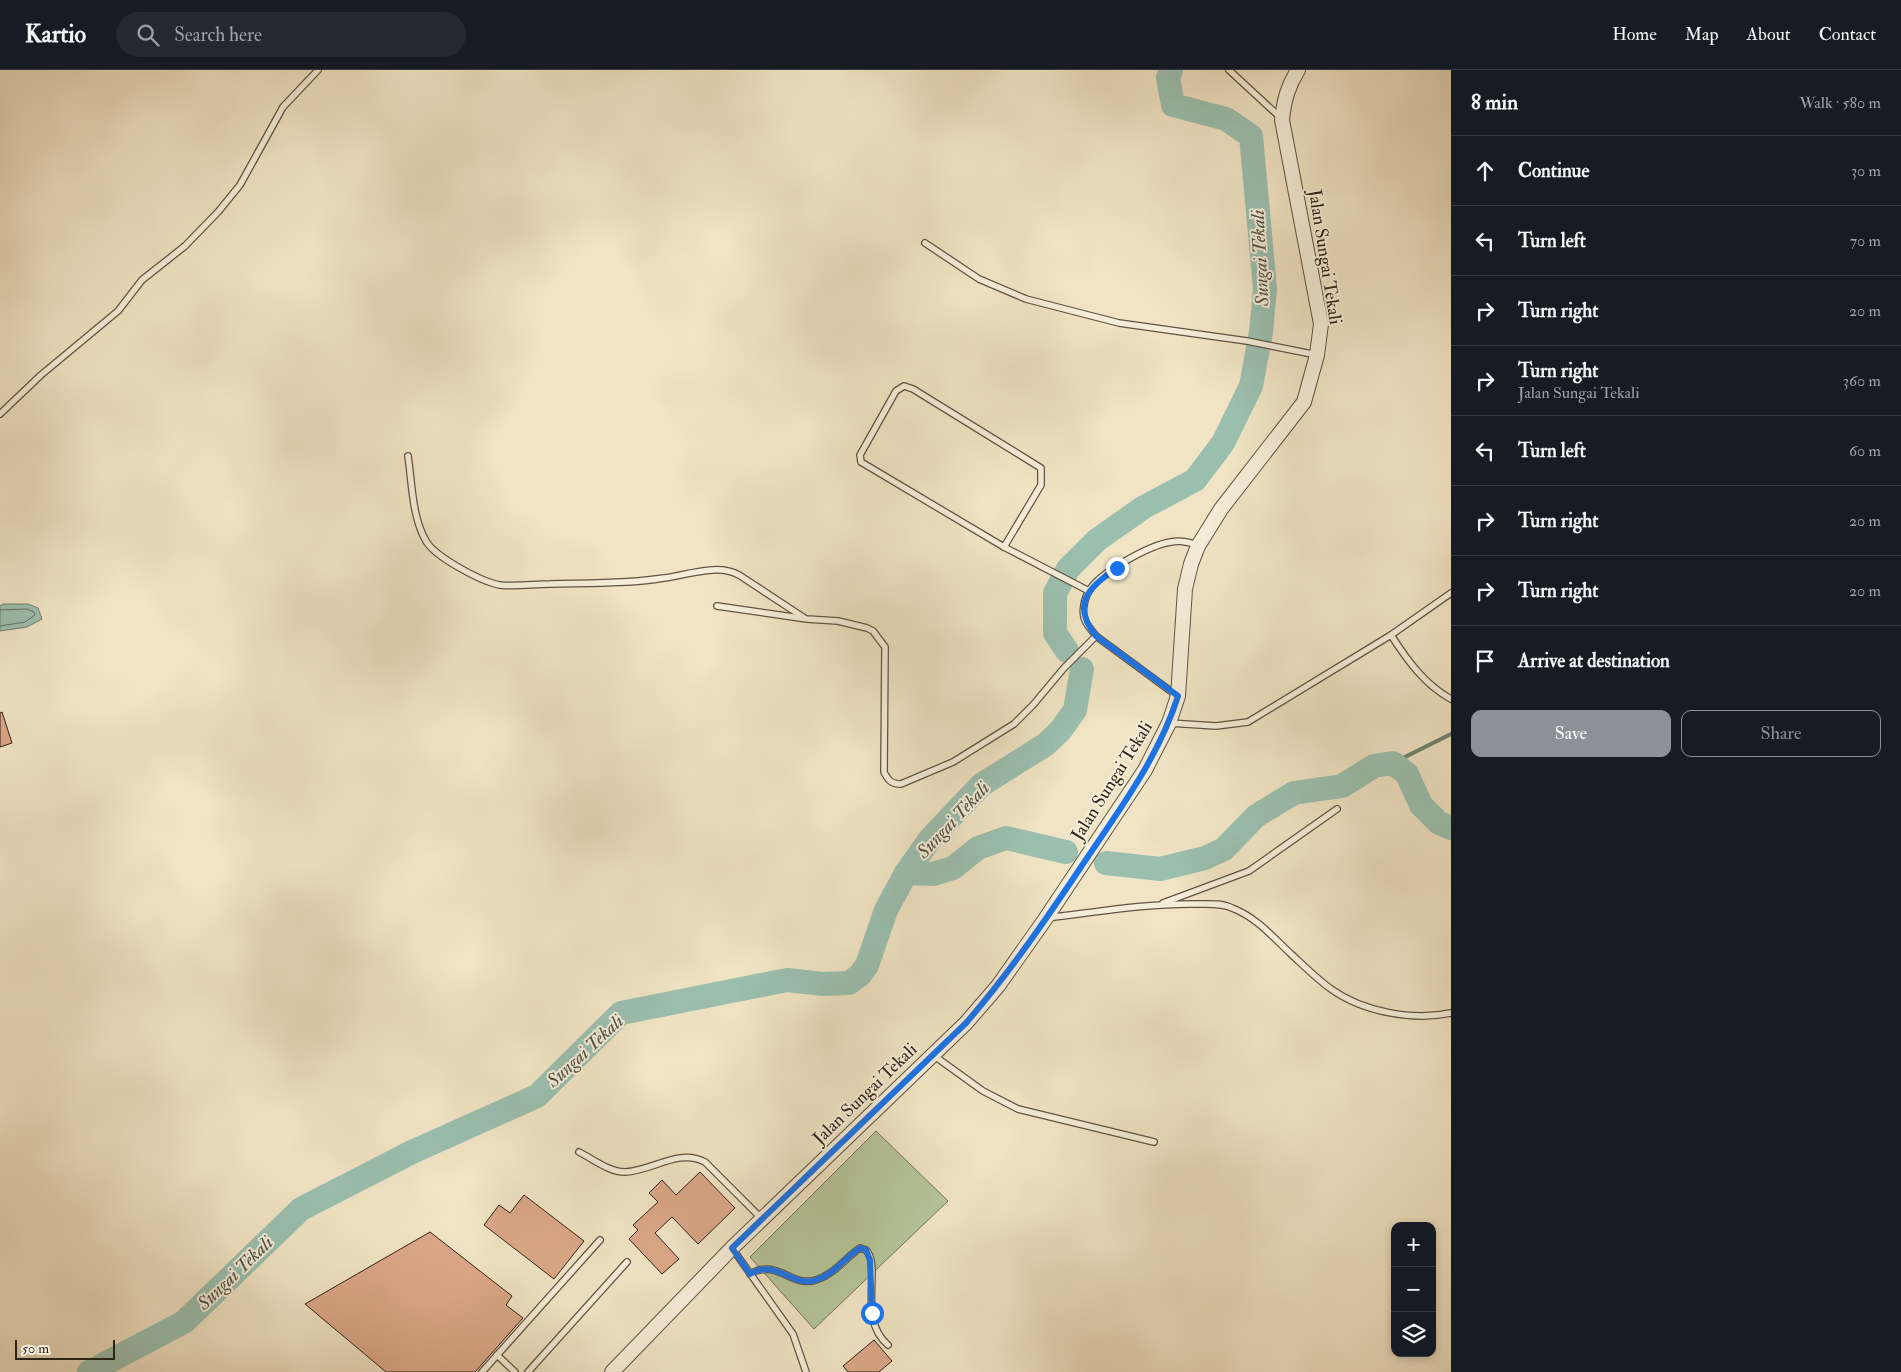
<!DOCTYPE html>
<html lang="en">
<head>
<meta charset="utf-8">
<style>
  :root { --surface:#171b24; --page:#242831; --text:#f1f3f6; --muted:#9ea1a6; --line:#363941; --accent:#8c9099 }
  body { margin:0; font-family:"IM FELL Double Pica",serif; background:var(--page); color:var(--text) }
  .controls { position:absolute; right:15px; bottom:15px; display:grid; overflow:hidden; border-radius:10px; box-shadow:0 2px 8px #0003 }
  .controls button { width:45px; height:45px; display:grid; place-items:center; padding:0; border:0; border-bottom:1px solid var(--line); background:var(--surface); color:var(--text); font:25px sans-serif }
  .scale { position:absolute; left:15px; bottom:12px; width:100px; box-sizing:border-box; padding-left:5px; border:2px solid #2f2316; border-top:0; font-size:14px; line-height:18px; white-space:nowrap; color:#2f2316; -webkit-text-stroke:4px #f5edd9; paint-order:stroke }
  .stop { position:absolute; width:15px; height:15px; margin:-11px; border:4px solid #1a73e8; border-radius:50%; background:#fff }
  .stop.end { background:#1a73e8; border-color:#fff; box-shadow:0 1px 5px #0008 }
  .list { margin:0; padding:0; list-style:none }
  h2 { display:flex; justify-content:space-between; align-items:center; height:65px; margin:0; padding:0 20px; font-size:21px }
  h2 small { font-size:16px; font-weight:400; color:var(--muted) }
  .list li { display:grid; grid-template-columns:32px 1fr auto; gap:15px; align-items:center; box-sizing:border-box; height:70px; padding:0 20px; border-top:1px solid var(--line) }
  .list b { display:block; font-size:19px; white-space:nowrap }
  .list p { margin:0; font-size:16px; white-space:nowrap; color:var(--muted) }
  .list em { font-size:16px; font-style:normal; color:var(--muted) }
  .actions { display:flex; gap:10px; padding:15px 20px }
  .actions a { flex:1; padding:11px 0; border:1px solid var(--accent); border-radius:10px; text-align:center; font-size:18px; color:var(--accent) }
  .actions .main { background:var(--accent); color:#fff }
  .icon { flex:none; width:28px; height:28px; fill:none; stroke:currentColor; stroke-width:2; stroke-linecap:round; stroke-linejoin:round }
  .map { position:relative; flex:none; width:1451px; height:1302px; overflow:hidden }
  header { display:flex; align-items:center; gap:30px; box-sizing:border-box; height:70px; padding:0 25px; background:var(--surface); border-bottom:1px solid var(--line) }
  header strong { font-size:24px }
  nav { display:flex; gap:28px; margin-inline-start:auto; font-size:18px }
  .search { width:350px; height:45px; background:var(--page); display:flex; align-items:center; gap:12px; box-sizing:border-box; padding:0 18px; border-radius:28px; color:var(--muted); font-size:19px }
  main { display:flex }
  aside { flex:1; background:var(--surface) }
  .map>svg:first-child { display:block }
  .green { fill:#b5c598; stroke:#727457 }
  .water { fill:#9bbfaf; stroke:#708172 }
  .lines { fill:none; stroke-linecap:round; stroke-linejoin:round }
  .shore { stroke:#657162; stroke-width:1 }
  .stream { stroke:#708172; stroke-width:4 }
  .river { stroke:#9bbfaf; stroke-width:24 }
  .building { fill:#dba788; stroke:#2f2316 }
  .service-casing { stroke:#5f5342; stroke-width:8 }
  .tertiary-casing { stroke:#5f5342; stroke-width:16 }
  .service { stroke:#f5edd9; stroke-width:5.5 }
  .tertiary { stroke:#f5edd9; stroke-width:14 }
  .route { stroke:#1a73e8; stroke-width:6 }
  .labels { text-anchor:middle; dominant-baseline:central; stroke-width:4; stroke-linejoin:round; paint-order:stroke }
  .street-label { font-size:18px; fill:#2f2316; stroke:#f5edd9 }
  .water-label { font-size:19px; font-style:italic; fill:#4f5244; stroke:#f5edd9 }
</style>
</head>
<body>
<header>
<strong>Kartio</strong>
<div class="search"><svg class="icon" aria-label="search" viewBox="0 0 24 24"><circle cx="10" cy="10" r="6"/><path d="M15 15l6 6"/></svg>Search here</div>
<nav><a>Home</a><a>Map</a><a>About</a><a>Contact</a></nav>
</header>
<main>
<div class="map">
<svg width="1451" height="1302" viewBox="0 0 1451 1302">
  <rect width="100%" height="100%" fill="#f0e4c4"/>
  <filter id="stains"><feTurbulence type="fractalNoise" baseFrequency=".004" numOctaves="4"/><feColorMatrix values="0 0 0 0 .2 0 0 0 0 .09 0 0 0 0 .02 0 0 0 .5 -.17"/></filter>
  <radialGradient id="worn" r=".72"><stop offset=".6" stop-color="#630" stop-opacity="0"/><stop offset="1" stop-color="#630" stop-opacity=".3"/></radialGradient>
  <path class="green" d="M876,1061L948,1131L814,1259L750,1187Z"/>
  <path class="water" d="M3,534H28L38,538L42,549L27,557L0,561V536Z"/>
  <g class="lines">
    <path class="shore" d="M0,540L27,539L34,542L35,545L25,552L0,556"/>
    <path class="stream" d="M1393,693L1451,664"/>
    <g class="river">
      <path d="M1067,581L1055,563V523L1068,499L1097,470L1144,437L1195,410L1223,373L1251,316L1261,262L1265,219L1251,66L1226,49L1173,35L1168,8L1171,0"/>
      <path d="M1106,793L1160,799L1205,788L1224,779L1256,746L1294,723L1342,716L1374,696L1393,693L1407,704L1421,735L1439,753L1451,758"/>
      <path d="M906,803L933,804L953,798L978,778L1006,768L1066,782"/>
      <path d="M89,1302L184,1252L301,1139L412,1082L537,1026L621,943L787,910L823,914L849,913L860,905L867,895L886,840L906,803L930,769L981,715L1045,675L1060,661L1075,640L1082,599"/>
    </g>
  </g>
  <g class="building">
    <path d="M2,642L12,673L0,677V643Z"/>
    <path d="M700,1102L735,1138L698,1174L672,1147L655,1163L679,1189L662,1204L629,1169L638,1160L633,1155L658,1132L649,1123L662,1110L676,1125Z"/>
    <path d="M524,1125L584,1171L554,1209L484,1155L499,1135L510,1143Z"/>
    <path d="M430,1162L512,1226L506,1235L523,1248L475,1302H386L305,1234Z"/>
    <path d="M874,1270L892,1291L879,1302H848L843,1296Z"/>
  </g>
  <g class="lines">
    <g class="service-casing">
      <g id="service">
        <path d="M1229,0L1281,48"/>
        <path d="M925,173L979,209L1026,229L1119,253L1247,271L1317,285"/>
        <path d="M904,316L913,319L1041,398V415L1004,477L861,392L860,385L896,321Z"/>
        <path d="M0,344L41,305L118,241L142,210L185,176L218,142L240,115L283,37L318,0"/>
        <path d="M408,386C412,413 412,447 426,471C435,487 482,512 500,515C516,517 534,514 550,514C587,513 627,514 664,508C687,505 718,493 739,505L803,547"/>
        <path d="M1004,477L1089,521"/>
        <path d="M717,536L807,549L838,551L867,558L873,561L885,577L884,702C888,710 891,714 901,714L953,692L1014,654L1033,635L1064,598L1096,566"/>
        <path d="M1391,565C1407,590 1425,615 1451,629"/>
        <path d="M1176,625L1096,566C1092,560 1085,554 1084,547C1082,540 1085,527 1089,521C1100,502 1150,475 1171,472C1180,470 1189,472 1197,475"/>
        <path d="M1169,653L1216,656L1248,652L1391,565L1451,523"/>
        <path d="M1163,833L1249,801L1337,739"/>
        <path d="M1047,848C1098,842 1147,833 1198,834C1209,834 1222,833 1232,838C1256,847 1273,867 1291,884C1304,896 1317,909 1331,919C1363,942 1413,951 1451,943"/>
        <path d="M933,985L983,1021L1018,1039L1154,1072"/>
        <path d="M579,1082C593,1089 609,1102 625,1102C653,1101 678,1078 705,1092L762,1149"/>
        <path d="M732,1178L793,1264L806,1302"/>
        <path d="M750,1204C778,1188 791,1218 816,1210C835,1204 845,1188 860,1178L866,1180C882,1197 857,1249 888,1275"/>
        <path d="M497,1285L515,1302"/>
        <path d="M482,1302L600,1170"/>
        <path d="M528,1302L627,1192"/>
      </g>
    </g>
    <g class="tertiary-casing">
      <path id="tertiary" d="M612,1302L732,1178L966,953L998,916L1046,848L1145,700L1169,653L1178,626L1185,519L1191,494L1198,476L1221,439L1304,332L1317,285L1321,254L1282,50C1284,30 1288,16 1298,0"/>
    </g>
    <use href="#service" class="service"/>
    <use href="#tertiary" class="tertiary"/>
  </g>
  <g class="lines">
    <path class="route" d="M872,1243L870,1190L866,1180L860,1178C844,1188 835,1204 816,1210C791,1218 777,1188 750,1204L732,1178L966,953C1011,901 1049,845 1087,788C1122,736 1159,686 1178,626L1096,566C1071,535 1088,517 1117,498"/>
  </g>
  <g class="labels">
    <g class="street-label">
      <text transform="translate(1325 187) rotate(81)">Jalan Sungai Tekali</text>
      <text transform="translate(1112 711) rotate(-58)">Jalan Sungai Tekali</text>
      <text transform="translate(865 1024) rotate(-44)">Jalan Sungai Tekali</text>
    </g>
    <g class="water-label">
      <text transform="translate(1260 188) rotate(-93)">Sungai Tekali</text>
      <text transform="translate(953 750) rotate(-47)">Sungai Tekali</text>
      <text transform="translate(585 981) rotate(-43)">Sungai Tekali</text>
      <text transform="translate(235 1203) rotate(-44)">Sungai Tekali</text>
    </g>
  </g>
  <rect width="100%" height="100%" filter="url(#stains)"/>
  <rect width="100%" height="100%" fill="url(#worn)"/>
</svg>
<div class="controls">
<button>+</button>
<button>−</button>
<button><svg class="icon" aria-label="layers" viewBox="0 0 24 24"><path d="M12 4l9 5-9 5-9-5zM3 14l9 5 9-5"/></svg></button>
</div>
<div class="scale">50 m</div>
<div class="stop" style="left:872px;top:1243px"></div>
<div class="stop end" style="left:1117px;top:498px"></div>
</div>
<aside>
<h2>8 min<small>Walk · 580 m</small></h2>
<ul class="list">
<li><svg class="icon" aria-label="ahead" viewBox="0 0 24 24"><path d="M12 20V5M6 11l6-6 6 6"/></svg><div><b>Continue</b></div><em>30 m</em></li>
<li><svg class="icon" aria-label="left" viewBox="0 0 24 24"><path d="M17 20v-9H6M10 6l-5 5 5 5"/></svg><div><b>Turn left</b></div><em>70 m</em></li>
<li><svg class="icon" aria-label="right" viewBox="0 0 24 24"><path d="M7 20v-9h11M14 6l5 5-5 5"/></svg><div><b>Turn right</b></div><em>20 m</em></li>
<li><svg class="icon" aria-label="right" viewBox="0 0 24 24"><path d="M7 20v-9h11M14 6l5 5-5 5"/></svg><div><b>Turn right</b><p>Jalan Sungai Tekali</p></div><em>360 m</em></li>
<li><svg class="icon" aria-label="left" viewBox="0 0 24 24"><path d="M17 20v-9H6M10 6l-5 5 5 5"/></svg><div><b>Turn left</b></div><em>60 m</em></li>
<li><svg class="icon" aria-label="right" viewBox="0 0 24 24"><path d="M7 20v-9h11M14 6l5 5-5 5"/></svg><div><b>Turn right</b></div><em>20 m</em></li>
<li><svg class="icon" aria-label="right" viewBox="0 0 24 24"><path d="M7 20v-9h11M14 6l5 5-5 5"/></svg><div><b>Turn right</b></div><em>20 m</em></li>
<li><svg class="icon" aria-label="arrive" viewBox="0 0 24 24"><path d="M6 21V4h12l-3 4 3 4H6"/></svg><div><b>Arrive at destination</b></div></li>
</ul>
<div class="actions"><a class="main">Save</a><a>Share</a></div>
</aside>
</main>
</body>
</html>
